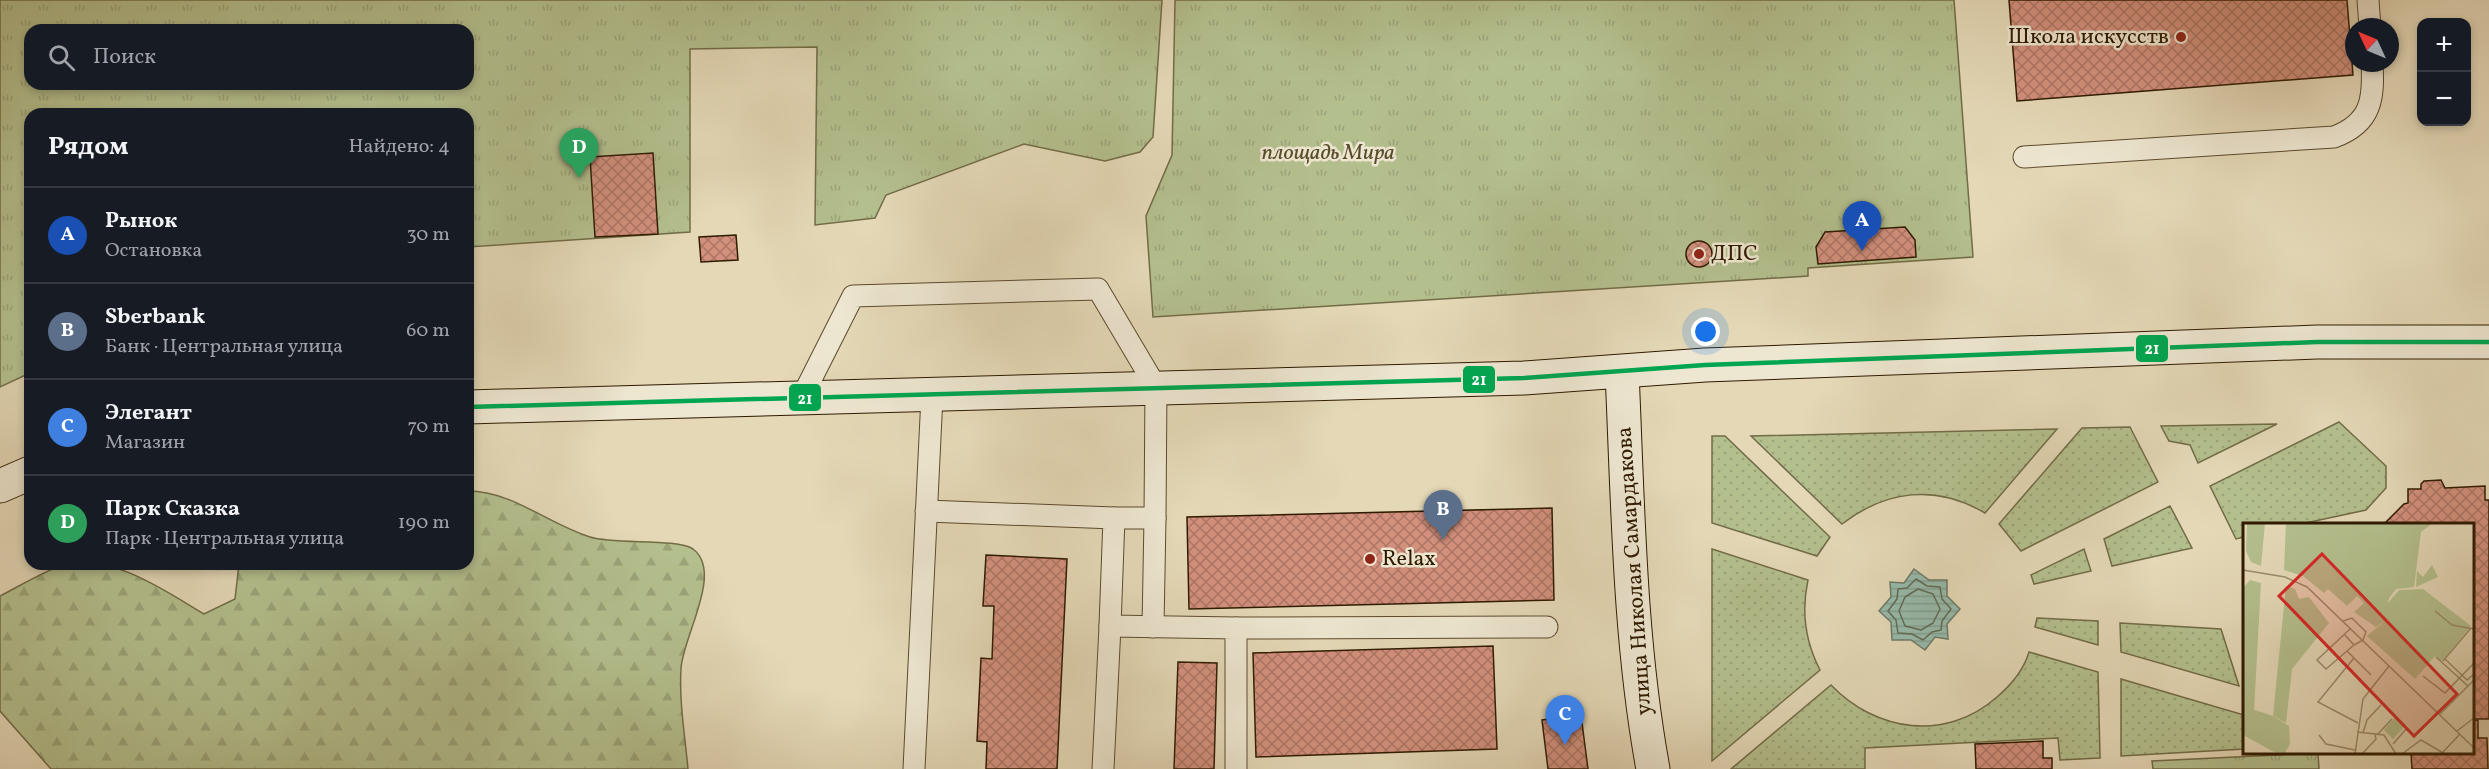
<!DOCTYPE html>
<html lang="ru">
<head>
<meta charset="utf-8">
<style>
  :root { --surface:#171b24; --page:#242831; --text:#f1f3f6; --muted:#9ea1a6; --line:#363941; --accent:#c59692 }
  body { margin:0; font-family:Vollkorn,serif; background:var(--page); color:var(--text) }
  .controls { position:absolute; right:18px; top:18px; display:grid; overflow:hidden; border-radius:12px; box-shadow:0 3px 9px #0003 }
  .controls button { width:54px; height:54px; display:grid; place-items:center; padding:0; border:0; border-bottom:2px solid var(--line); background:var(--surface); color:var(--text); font:30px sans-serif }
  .compass { position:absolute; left:2345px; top:18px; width:54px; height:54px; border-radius:50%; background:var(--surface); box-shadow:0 3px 9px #0003; rotate:314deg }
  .you { position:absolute; left:1706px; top:332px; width:21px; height:21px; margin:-15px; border:4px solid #fff; border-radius:50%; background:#1a73e8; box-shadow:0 0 0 9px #1a73e833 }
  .badge { display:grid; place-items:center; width:39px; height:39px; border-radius:50%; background:var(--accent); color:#fff; font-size:20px; font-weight:700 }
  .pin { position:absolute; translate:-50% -50px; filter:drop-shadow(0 2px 3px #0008) }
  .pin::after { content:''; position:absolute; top:32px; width:21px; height:18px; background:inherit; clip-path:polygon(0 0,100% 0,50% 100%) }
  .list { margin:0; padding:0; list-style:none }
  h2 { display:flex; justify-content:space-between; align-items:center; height:78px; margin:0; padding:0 24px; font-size:26px }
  h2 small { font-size:20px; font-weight:400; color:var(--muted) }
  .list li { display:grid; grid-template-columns:39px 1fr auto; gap:18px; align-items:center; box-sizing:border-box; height:96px; padding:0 24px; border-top:2px solid var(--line) }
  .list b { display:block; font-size:22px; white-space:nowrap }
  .list p { margin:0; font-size:20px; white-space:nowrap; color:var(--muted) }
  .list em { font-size:20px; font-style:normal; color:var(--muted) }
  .icon { flex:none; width:33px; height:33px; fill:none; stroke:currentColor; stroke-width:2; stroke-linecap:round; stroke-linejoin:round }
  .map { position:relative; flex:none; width:2489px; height:769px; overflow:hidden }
  .search { position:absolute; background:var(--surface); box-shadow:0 3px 9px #0003; left:24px; top:24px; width:450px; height:66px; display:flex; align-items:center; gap:15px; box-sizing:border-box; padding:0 21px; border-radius:18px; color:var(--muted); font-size:22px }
  .panel { position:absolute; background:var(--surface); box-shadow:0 3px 9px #0003; left:24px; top:108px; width:450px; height:462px; border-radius:18px }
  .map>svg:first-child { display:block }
  .grass { fill:url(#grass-dots); stroke:#726c47; stroke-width:1.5 }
  .forest { fill:url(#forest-firs); stroke:#726c47; stroke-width:1.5 }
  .park { fill:url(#park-tufts); stroke:#726c47; stroke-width:1.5; fill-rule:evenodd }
  .water { fill:url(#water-rules); stroke:#6d7a67; stroke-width:1.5 }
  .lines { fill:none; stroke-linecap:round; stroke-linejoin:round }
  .shore { stroke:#626a56; stroke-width:1.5 }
  .building { fill:url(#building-cross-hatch); stroke:#2f1a00; stroke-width:1.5 }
  .lane-casing { stroke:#5c4a2e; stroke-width:23 }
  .secondary-casing { stroke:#2f1a00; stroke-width:35 }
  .lane { stroke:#ede6d0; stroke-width:21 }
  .secondary { stroke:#ede6d0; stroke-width:33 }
  .bus-1-casing { stroke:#ede6d0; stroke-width:9 }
  .bus-1 { stroke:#00a651; stroke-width:4.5 }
  .poi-dot { fill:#8f2418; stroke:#ede6d0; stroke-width:2 }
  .labels { text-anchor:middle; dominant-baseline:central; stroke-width:5; stroke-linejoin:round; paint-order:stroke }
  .poi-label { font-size:22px; fill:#2f1a00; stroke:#ede6d0; text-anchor:start }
  .park-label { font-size:22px; font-style:italic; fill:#574c2b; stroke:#ede6d0 }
  .street-label { font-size:22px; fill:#2f1a00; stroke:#ede6d0 }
  .inset-road { fill:none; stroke:#9c8c6d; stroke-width:1.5 }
  .view { fill:#d62828; fill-opacity:0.15; stroke:#d62828; stroke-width:3 }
  .inset-edge { fill:none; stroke:#2f1a00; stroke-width:3 }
  .line-badge { stroke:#ede6d0; stroke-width:2 }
  .badge-label { font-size:16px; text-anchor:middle; font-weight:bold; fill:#fff }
</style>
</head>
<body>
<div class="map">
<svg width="2489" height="769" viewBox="0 0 2489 769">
  <defs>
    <pattern id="grass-dots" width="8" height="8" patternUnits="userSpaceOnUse" patternTransform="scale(1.5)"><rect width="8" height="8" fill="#b4bf8e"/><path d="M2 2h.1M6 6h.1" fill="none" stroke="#9ba479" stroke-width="1.8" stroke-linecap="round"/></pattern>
    <pattern id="forest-firs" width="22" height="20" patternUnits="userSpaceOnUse" patternTransform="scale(1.5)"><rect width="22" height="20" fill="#b4bf8e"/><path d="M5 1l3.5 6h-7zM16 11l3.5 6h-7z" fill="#9ba479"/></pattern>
    <pattern id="park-tufts" width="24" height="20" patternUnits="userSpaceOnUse" patternTransform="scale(1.5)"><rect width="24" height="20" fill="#b4bf8e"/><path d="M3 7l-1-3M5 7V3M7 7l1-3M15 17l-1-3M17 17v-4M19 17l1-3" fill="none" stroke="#9ba479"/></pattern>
    <pattern id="water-rules" width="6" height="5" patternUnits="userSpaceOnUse" patternTransform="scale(1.5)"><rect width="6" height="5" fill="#96baab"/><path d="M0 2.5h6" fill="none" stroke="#829f91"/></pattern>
    <pattern id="building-cross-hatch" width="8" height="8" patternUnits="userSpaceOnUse" patternTransform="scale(1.5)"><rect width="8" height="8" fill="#d3907d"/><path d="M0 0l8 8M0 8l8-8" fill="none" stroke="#ac7564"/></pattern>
  </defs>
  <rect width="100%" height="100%" fill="#e4d8b6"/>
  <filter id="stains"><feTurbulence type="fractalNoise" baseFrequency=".00333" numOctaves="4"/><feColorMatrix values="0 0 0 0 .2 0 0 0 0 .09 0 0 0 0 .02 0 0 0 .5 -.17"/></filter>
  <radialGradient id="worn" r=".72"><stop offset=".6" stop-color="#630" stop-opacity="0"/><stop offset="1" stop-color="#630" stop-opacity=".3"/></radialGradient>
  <g class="grass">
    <path d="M2339,422L2386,466V488L2366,510L2301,524H2244V537L2236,539L2210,486Z"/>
    <path d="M2277,424L2198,463L2190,445L2169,441L2161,426Z"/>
    <path d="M2130,427L2158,482L2021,551L1999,524L2082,428Z"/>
    <path d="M2057,429L1985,513C1936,484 1886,490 1842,524L1751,436Z"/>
    <path d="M1712,436H1725L1830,537L1817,556L1712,523Z"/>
    <path d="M2170,506L2192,548L2112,566L2104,539Z"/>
    <path d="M1712,549L1808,580C1801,612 1805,641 1820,670L1712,761Z"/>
    <path d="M2084,549L2091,571L2034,584L2031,575Z"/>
    <path d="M2037,618L2098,621V645L2035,627Z"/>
    <path d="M2120,623L2221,629L2239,686L2121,652Z"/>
    <path d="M2029,652L2098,672L2100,758L2060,760L2058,738L1865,748V769H1731L1831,685C1876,732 1946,742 1997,697C2011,685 2024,669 2029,652Z"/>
    <path d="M2121,679L2244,715V749L2121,756Z"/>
  </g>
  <path class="forest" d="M468,491C512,491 548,524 590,537C615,545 676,538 693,549C724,572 682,638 681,669C679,702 685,736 688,769H51L0,711V596C16,588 51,567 67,564C115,555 165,591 204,614L235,599L239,564H468Z"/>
  <g class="park">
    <path d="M0,0H1162L1153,137L1140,152L1105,161L1024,144L886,195L875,218L815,225L817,47L690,49V232L468,247V114H30V373L0,387ZM30,30H468V84H30Z"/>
    <path d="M1175,0H1954L1973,257L1808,268V276L1153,317L1146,216L1172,155Z"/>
    <path d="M2318,753L2319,769H2153L2152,761Z"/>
  </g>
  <path class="water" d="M1914,569L1929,580H1947V596L1960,609L1947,624L1948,639L1935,637L1925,650L1911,640H1892L1891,622L1879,611L1891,597L1890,582L1904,583Z"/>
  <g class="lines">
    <g class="shore">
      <path d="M1916,579L1927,586L1940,587L1942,599L1951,609L1942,621L1941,630L1932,632L1923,640L1912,634L1898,633L1896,620L1888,611L1897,599L1898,589L1907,588Z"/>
      <path d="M1918,589L1933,594L1940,609L1933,623L1921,630L1905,626L1899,611L1905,597Z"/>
    </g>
  </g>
  <g class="building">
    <path d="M2009,0H2347L2353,75L2017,101Z"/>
    <path d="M653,153L658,234L595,237L590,157Z"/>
    <path d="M1905,227L1915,240L1916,257L1818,264L1816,247L1825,232Z"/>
    <path d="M736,235L738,260L701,262L699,237Z"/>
    <circle cx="1699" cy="254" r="13"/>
    <path d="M2441,480L2445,488L2485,486V500H2489V719H2472V524H2384L2404,504L2408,503V489H2421V484L2424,481Z"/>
    <path d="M1552,508L1554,600L1189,609L1187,517Z"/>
    <path d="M986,555L1067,559L1057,769H986L987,742L977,741L981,658L992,659L994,606H983Z"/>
    <path d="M1493,646L1497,749L1256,757L1253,653Z"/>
    <path d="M1178,662L1217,663L1214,769H1174Z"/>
    <path d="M1581,715L1588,769H1548L1542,720Z"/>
    <path d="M2478,720V738H2487L2488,769H2412L2411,752H2472V721Z"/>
    <path d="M2043,741V758H2052V769H1976L1975,744Z"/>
  </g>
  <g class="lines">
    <g class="lane-casing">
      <g id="lane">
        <path d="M2368,0L2370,27"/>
        <path d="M2024,157L2334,137C2372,123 2374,98 2372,63"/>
        <path d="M801,399L853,296L1098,289L1156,387L1155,518H1114"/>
        <path d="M926,511L1114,518L1110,626L1236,628V769"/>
        <path d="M1153,627L1155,518"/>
        <path d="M1236,628L1547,627"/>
        <path d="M914,769L932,396"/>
        <path d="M1103,769L1110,626"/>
      </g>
    </g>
    <g class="secondary-casing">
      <g id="secondary">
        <path d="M1622,372C1628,504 1629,638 1653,769"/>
        <path d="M468,407L1524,378L1705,365L2317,342H2489"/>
        <path d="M0,486L30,473"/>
      </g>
    </g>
    <use href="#lane" class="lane"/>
    <use href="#secondary" class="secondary"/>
    <g class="bus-1-casing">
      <path id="bus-1" d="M468,407L1524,378L1705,365L2317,342H2489"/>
    </g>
    <use href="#bus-1" class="bus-1"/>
  </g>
  <g class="poi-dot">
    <circle cx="2181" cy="37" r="6"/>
    <circle cx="1699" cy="254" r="6"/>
    <circle cx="1370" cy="559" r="6"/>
  </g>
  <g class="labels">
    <g class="poi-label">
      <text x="2169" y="37" text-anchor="end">Школа искусств</text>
      <text x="1711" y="254">ДПС</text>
      <text x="1382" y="559">Relax</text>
    </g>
    <g class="park-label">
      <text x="1328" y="153">площадь Мира</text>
    </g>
    <g class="street-label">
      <text transform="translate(1635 571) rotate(-94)">улица Николая Самардакова</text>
    </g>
  </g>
  <g transform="translate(2243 523)">
    <rect width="231" height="231" fill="#e4d8b6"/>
    <path d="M4,0H22L18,43L8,39L3,28ZM189,42L195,54L173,64L174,48L180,54ZM7,57L18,60L11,188L0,183V65ZM43,63L52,66L56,76L66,74L86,100L49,146L43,200L30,193Z" fill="#b4bf8e"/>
    <path d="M0,183L30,193L46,203L47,221L42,230L31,229L0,212Z" fill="#b4bf8e"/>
    <path d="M43,0H190L178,9L171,64L153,66L146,75L145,80L156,67L180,66L228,103L199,138L192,133L172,156L124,113L143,97L133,104L111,89L121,80L114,73L104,83L85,66L81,70L60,53L41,47ZM153,193L163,202L150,216L141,207Z" fill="#b4bf8e"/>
    <path class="inset-road" d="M0,47L42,54L64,64L231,225M192,88L209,102L231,106M100,98L109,95L123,109L120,117L111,122M101,111L111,122L104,128L111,135L75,179L115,200M104,128L83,146L74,137L107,106M193,134L225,163M111,135L128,152M202,136L224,157L231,151M200,138L228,105M180,153L202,170L231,140M197,191L231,157M214,208L231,195M114,209L141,212L153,231M120,210L124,197L138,182M76,212L83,221L112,227M134,212L149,196M150,221L164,205M200,229L217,211M112,231L120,176L146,143M119,231L133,216L132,212M159,231L178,217L202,231"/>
    <path class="view" d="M79,31L214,171L171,213L36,73Z"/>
    <rect width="231" height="231" class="inset-edge"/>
  </g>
  <g class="line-badge">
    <rect x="2135" y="334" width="34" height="29" rx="6" fill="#00a651"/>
    <rect x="1462" y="365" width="34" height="29" rx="6" fill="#00a651"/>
    <rect x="788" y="383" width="34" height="29" rx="6" fill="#00a651"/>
  </g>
  <g class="badge-label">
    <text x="2152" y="354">21</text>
    <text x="1479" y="385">21</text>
    <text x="805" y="404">21</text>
  </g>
  <rect width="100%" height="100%" filter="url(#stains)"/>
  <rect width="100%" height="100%" fill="url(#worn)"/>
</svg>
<div class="controls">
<button>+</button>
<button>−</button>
</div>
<svg class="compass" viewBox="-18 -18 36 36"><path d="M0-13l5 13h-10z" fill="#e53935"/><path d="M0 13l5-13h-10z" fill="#9ea1a6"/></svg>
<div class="you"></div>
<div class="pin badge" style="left:1862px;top:251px;background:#1a4fb4">A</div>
<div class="pin badge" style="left:1443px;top:540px;background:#5c6f8a">B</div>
<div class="pin badge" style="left:1565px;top:745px;background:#3f7fe0">C</div>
<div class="pin badge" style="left:579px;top:178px;background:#2e9e5b">D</div>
<div class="search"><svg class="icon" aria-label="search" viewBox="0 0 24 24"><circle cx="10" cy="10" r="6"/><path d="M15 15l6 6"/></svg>Поиск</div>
<section class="panel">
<h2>Рядом<small>Найдено: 4</small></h2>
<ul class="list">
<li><span class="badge" style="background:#1a4fb4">A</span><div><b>Рынок</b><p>Остановка</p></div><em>30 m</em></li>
<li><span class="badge" style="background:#5c6f8a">B</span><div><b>Sberbank</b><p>Банк · Центральная улица</p></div><em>60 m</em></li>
<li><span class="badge" style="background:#3f7fe0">C</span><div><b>Элегант</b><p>Магазин</p></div><em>70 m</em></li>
<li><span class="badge" style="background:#2e9e5b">D</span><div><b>Парк Сказка</b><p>Парк · Центральная улица</p></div><em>190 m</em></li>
</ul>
</section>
</div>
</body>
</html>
